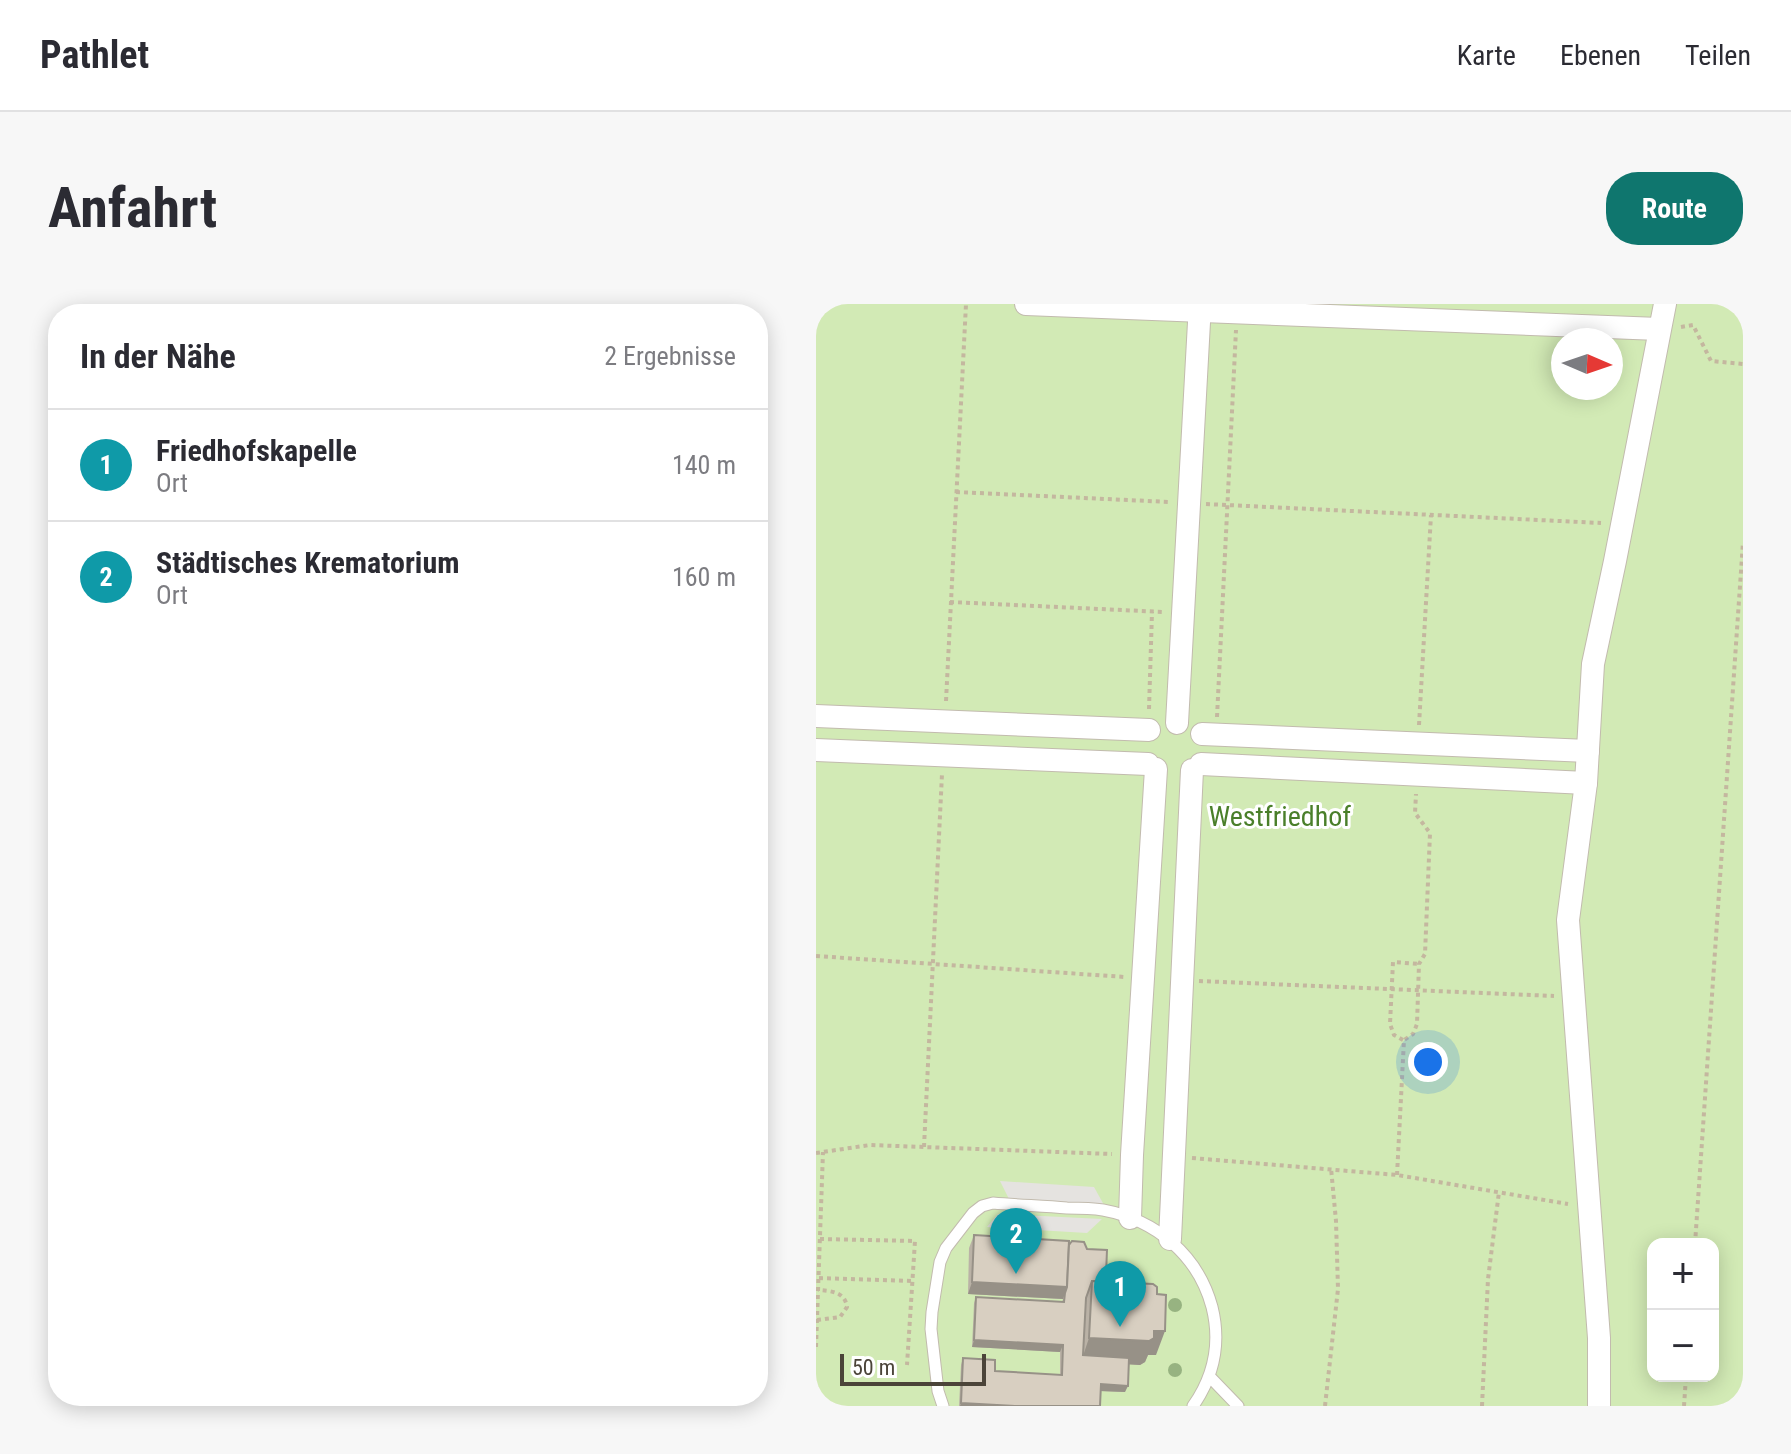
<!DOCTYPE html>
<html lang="de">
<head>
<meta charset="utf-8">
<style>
  :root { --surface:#fff; --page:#f7f7f7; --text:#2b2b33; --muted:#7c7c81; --line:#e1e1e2; --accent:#0f766e }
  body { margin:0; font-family:"Roboto Condensed",sans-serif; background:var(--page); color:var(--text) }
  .controls { position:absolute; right:24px; bottom:24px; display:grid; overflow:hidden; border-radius:16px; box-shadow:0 4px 20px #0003 }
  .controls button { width:72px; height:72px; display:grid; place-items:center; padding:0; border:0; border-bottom:2px solid var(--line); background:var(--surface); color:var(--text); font:40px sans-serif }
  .compass { position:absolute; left:735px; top:24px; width:72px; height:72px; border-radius:50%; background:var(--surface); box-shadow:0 4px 20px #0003; rotate:92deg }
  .scale { position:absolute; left:24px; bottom:20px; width:146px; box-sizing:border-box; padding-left:8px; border:4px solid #4b4439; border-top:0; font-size:22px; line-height:28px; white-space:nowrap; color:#4b4439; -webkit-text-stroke:6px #fff; paint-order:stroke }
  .you { position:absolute; left:612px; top:758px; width:28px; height:28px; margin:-20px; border:6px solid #fff; border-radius:50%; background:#1a73e8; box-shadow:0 0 0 12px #1a73e833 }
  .badge { display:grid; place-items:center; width:52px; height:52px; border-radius:50%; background:var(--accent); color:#fff; font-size:26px; font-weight:700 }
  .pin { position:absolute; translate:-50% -66px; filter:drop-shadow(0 2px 4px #0008) }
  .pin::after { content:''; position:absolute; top:42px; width:28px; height:24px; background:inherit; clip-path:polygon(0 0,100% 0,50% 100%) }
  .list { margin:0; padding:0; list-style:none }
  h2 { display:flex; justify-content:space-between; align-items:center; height:104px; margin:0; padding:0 32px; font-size:34px }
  h2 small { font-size:26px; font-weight:400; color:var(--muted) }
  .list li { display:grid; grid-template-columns:52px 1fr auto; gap:24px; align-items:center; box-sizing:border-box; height:112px; padding:0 32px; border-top:2px solid var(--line) }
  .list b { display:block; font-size:30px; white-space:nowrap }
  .list p { margin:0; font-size:26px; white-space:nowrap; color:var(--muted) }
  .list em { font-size:26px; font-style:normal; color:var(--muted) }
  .map { position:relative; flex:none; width:927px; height:1102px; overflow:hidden; border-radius:32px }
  header { display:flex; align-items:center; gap:48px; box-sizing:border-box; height:112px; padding:0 40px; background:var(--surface); border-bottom:2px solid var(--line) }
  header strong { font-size:38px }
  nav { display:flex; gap:44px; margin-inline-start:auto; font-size:28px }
  .intro { display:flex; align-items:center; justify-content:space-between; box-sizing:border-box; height:192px; padding:0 48px }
  h1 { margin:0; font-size:56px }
  .button { padding:20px 36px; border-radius:32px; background:var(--accent); color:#fff; font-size:28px; font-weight:700 }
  main { display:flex; gap:48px; padding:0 48px }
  aside { flex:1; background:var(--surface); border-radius:32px; box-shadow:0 4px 20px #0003 }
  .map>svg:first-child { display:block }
  .green { fill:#d2eab5; fill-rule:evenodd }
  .parking { fill:#e5e3e0 }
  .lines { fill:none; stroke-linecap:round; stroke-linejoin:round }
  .lane-casing { stroke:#c2bbae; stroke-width:13 }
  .street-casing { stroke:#c2bbae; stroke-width:24 }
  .path { stroke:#c4b79f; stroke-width:4; stroke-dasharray:4 4; stroke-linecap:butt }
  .lane { stroke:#fff; stroke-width:11 }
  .street { stroke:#fff; stroke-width:22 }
  .tree { fill:#97b381 }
  .wall { fill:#bab2a6 }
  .shaded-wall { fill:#979187 }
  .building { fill:#d8cfc1; stroke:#979187; stroke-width:2 }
  .labels { text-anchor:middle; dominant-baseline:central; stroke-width:6; stroke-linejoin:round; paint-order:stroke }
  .park-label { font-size:28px; fill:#4a7f2a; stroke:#fff }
</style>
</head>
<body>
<header>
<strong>Pathlet</strong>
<nav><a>Karte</a><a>Ebenen</a><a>Teilen</a></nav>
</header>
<div class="intro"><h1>Anfahrt</h1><a class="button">Route</a></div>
<main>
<aside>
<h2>In der Nähe<small>2 Ergebnisse</small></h2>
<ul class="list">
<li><span class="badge" style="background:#0f9aa8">1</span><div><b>Friedhofskapelle</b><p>Ort</p></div><em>140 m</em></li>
<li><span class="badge" style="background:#0f9aa8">2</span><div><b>Städtisches Krematorium</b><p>Ort</p></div><em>160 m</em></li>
</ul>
</aside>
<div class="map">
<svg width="927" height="1102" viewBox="0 0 927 1102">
  <rect width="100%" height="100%" fill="#f6f3ec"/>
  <path class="green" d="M0,0H927V1102H0ZM747,36H795V84H747ZM837,940H897V1072H837Z"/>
  <g class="parking">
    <path d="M184,877L278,883L288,901L193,895Z"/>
    <path d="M182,910L286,915L271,929L171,923Z"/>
  </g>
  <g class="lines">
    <g class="lane-casing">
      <g id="lane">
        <path d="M394,1073L422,1102"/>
        <path d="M127,1102L122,1087L115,1025L116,1008L124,958L130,944L157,909L166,902L177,899C201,901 226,902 251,904C263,904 275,904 287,906C340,916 382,951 396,1003C405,1039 398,1072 377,1102"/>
      </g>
    </g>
    <g class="street-casing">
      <g id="street">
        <path d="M210,0L843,25"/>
        <path d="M0,412L333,426"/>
        <path d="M361,419L384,0"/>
        <path d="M386,430L772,447"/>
        <path d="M0,446L332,460"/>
        <path d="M385,460L770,479"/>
        <path d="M314,914L316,851L340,465"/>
        <path d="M354,935L376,466"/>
        <path d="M783,1102V1034L752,616L770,479L777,360L799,257L849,0"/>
      </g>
    </g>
    <g class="path">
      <path d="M865,23L877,21L895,57L927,60"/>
      <path d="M140,188L354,198"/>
      <path d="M390,200L785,219"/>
      <path d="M134,298L348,308"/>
      <path d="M130,397L150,0"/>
      <path d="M333,405L336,308"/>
      <path d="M401,413L420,26"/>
      <path d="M603,421L615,211"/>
      <path d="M0,652L309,673"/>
      <path d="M383,677L738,692"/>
      <path d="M587,736L578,731L574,720L577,658L603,660"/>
      <path d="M108,843L126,470"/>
      <path d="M0,849L54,841L296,850"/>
      <path d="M376,854L581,871L752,900"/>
      <path d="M581,871L588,736L597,730L601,720L603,660L609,650L614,529L599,509L600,490"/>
      <path d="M4,935L99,937L91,1061"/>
      <path d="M879,940L927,238"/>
      <path d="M3,974L96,977"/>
      <path d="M1,1016L24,1013L31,1003C29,988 16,987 2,986"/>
      <path d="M0,1043L7,848"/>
      <path d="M0,1086L5,1102"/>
      <path d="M509,1102L522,985L520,917L515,864"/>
      <path d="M666,1102L672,975L683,888"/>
      <path d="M868,1102L870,1072"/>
    </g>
    <use href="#lane" class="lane"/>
    <use href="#street" class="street"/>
  </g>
  <g class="tree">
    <circle cx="359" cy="1001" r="7"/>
    <circle cx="359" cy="1066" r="7"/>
  </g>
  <path class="wall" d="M158,931L253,941L271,945L290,971L317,979L340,1051H332L329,1058L324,1061L313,1060L309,1088L285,1087L284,1102H143L145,1061L147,1054L179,1067L244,1071V1048L156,1043L158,999L160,993L246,998L247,995L152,990L153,944Z"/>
  <g class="shaded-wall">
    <path d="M156,978L251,983L247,995L152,990Z"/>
    <path d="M338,1027H349L340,1051H332L329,1058L324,1061L265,1058L273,1034Z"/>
    <path d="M158,1036L247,1041L244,1048L156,1043Z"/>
    <path d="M285,1080L312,1082L309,1088L283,1087Z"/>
    <path d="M145,1099L199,1102H144Z"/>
  </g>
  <g class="building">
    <path d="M158,931L253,937L251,983L156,978Z"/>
    <path d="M256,937L268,938L271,945L291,946L290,971L317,973V979L276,977L270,994L267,1051L313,1054L312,1082L285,1080L284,1102H199L145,1099L147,1054L179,1056V1067L246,1071L247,1041L158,1036L160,993L248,998L249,989L251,983L253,941Z"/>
    <path d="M276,977L337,980L341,983V990L350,991L349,1027H338V1034L333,1037L273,1034Z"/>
  </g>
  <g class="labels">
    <g class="park-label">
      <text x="464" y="512">Westfriedhof</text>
    </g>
  </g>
</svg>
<div class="controls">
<button>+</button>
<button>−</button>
</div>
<svg class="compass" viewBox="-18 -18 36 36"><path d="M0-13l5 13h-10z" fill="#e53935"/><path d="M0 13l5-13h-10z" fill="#7c7c81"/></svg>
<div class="scale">50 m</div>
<div class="you"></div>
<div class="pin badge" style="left:304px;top:1023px;background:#0f9aa8">1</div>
<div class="pin badge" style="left:200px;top:970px;background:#0f9aa8">2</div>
</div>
</main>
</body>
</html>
